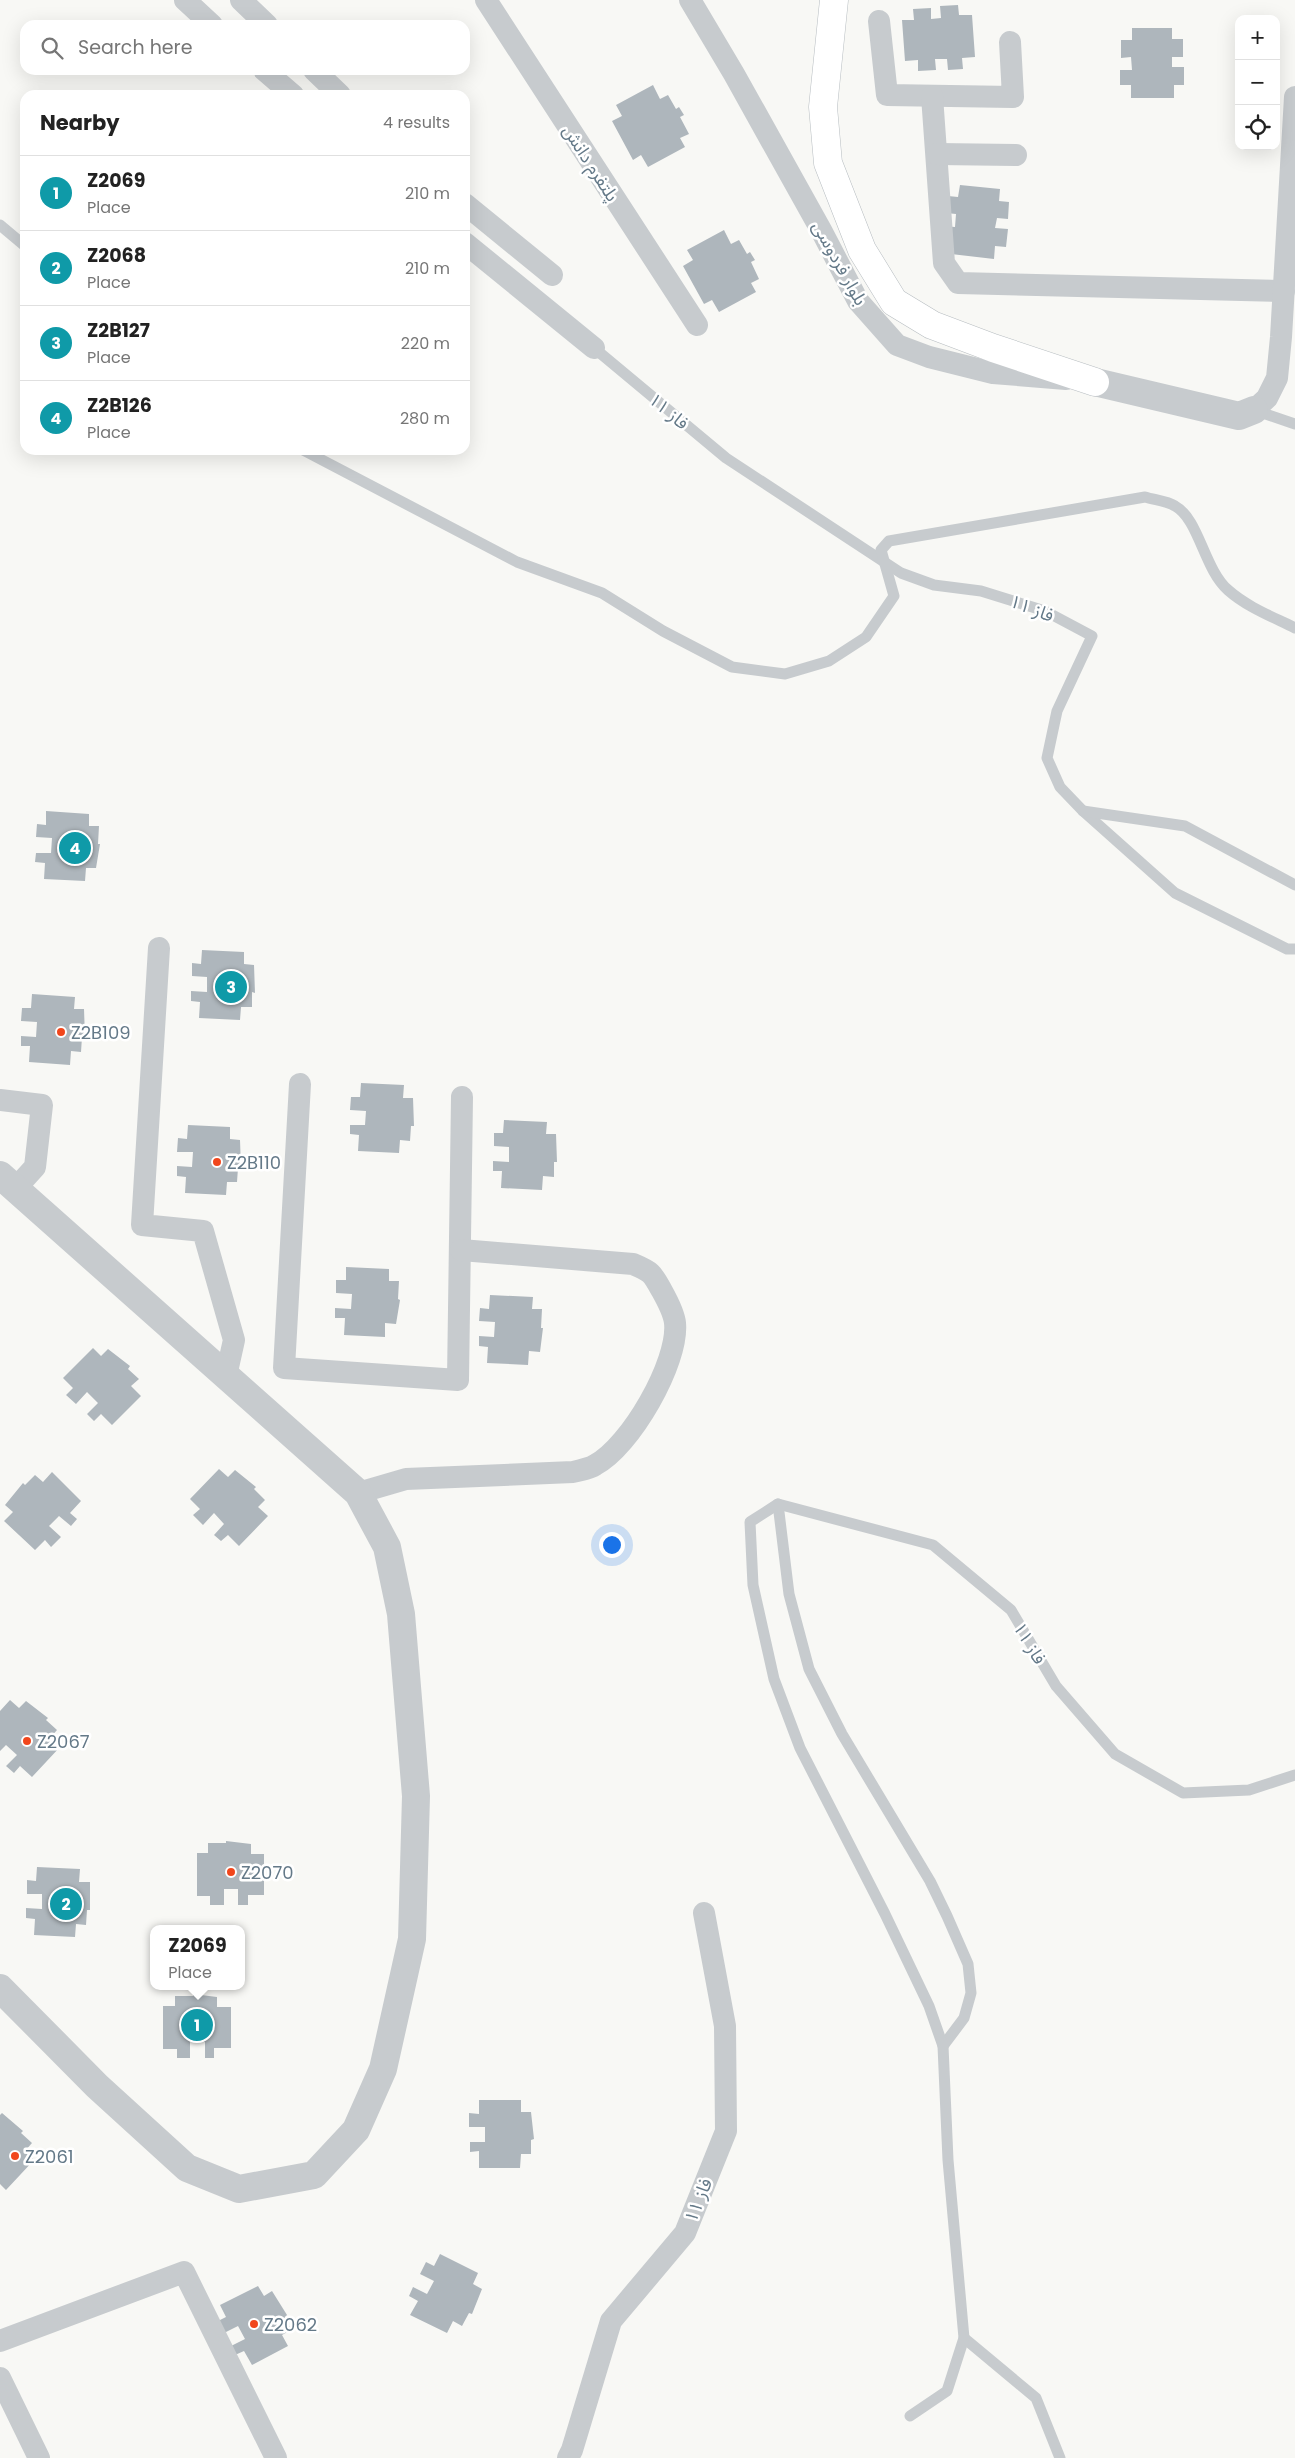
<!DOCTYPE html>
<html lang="en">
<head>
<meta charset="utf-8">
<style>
  :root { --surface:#fff; --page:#f6f6f6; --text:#222; --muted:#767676; --line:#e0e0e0; --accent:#d93025 }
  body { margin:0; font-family:Poppins,"Noto Sans Arabic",sans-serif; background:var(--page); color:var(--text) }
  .controls { position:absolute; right:15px; top:15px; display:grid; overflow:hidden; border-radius:10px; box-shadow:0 5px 20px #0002 }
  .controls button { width:45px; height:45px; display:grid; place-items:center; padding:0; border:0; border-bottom:1px solid var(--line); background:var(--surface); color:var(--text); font:25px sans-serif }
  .you { position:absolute; left:611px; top:1544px; width:18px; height:18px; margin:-12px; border:4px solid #fff; border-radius:50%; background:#1a73e8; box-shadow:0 0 0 8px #1a73e833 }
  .badge { display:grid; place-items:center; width:32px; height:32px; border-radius:50%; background:var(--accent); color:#fff; font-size:16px; font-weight:700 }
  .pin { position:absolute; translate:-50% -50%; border:2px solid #fff; box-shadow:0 1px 5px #0006 }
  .popup { position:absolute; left:150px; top:1925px; width:95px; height:65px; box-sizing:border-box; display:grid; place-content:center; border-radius:10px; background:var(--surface); filter:drop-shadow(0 1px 4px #0005); font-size:16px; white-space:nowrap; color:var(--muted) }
  .popup b { font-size:19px; color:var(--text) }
  .popup::after { content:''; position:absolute; left:50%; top:100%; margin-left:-10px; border:10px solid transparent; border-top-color:var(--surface) }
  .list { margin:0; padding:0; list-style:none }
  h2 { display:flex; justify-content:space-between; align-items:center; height:65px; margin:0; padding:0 20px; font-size:21px }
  h2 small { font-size:16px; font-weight:400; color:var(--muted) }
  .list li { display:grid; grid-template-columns:32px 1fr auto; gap:15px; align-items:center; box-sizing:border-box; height:75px; padding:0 20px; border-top:1px solid var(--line) }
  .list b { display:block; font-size:19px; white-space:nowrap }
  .list p { margin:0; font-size:16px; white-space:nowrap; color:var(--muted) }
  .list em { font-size:16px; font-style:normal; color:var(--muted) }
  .icon { flex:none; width:28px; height:28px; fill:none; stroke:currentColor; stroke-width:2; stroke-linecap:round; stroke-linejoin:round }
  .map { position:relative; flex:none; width:1295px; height:2458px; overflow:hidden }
  .search { position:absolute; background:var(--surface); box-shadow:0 5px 20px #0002; left:20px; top:20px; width:450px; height:55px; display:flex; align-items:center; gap:12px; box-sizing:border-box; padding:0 18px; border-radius:15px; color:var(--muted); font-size:19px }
  .panel { position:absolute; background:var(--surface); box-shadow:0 5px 20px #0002; left:20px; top:90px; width:450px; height:365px; border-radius:15px }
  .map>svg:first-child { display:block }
  .building { fill:#aeb6bc }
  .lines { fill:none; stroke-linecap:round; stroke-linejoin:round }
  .secondary-casing { stroke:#b7bdc1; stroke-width:29 }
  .service { stroke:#c7cbce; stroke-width:11 }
  .minor { stroke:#c7cbce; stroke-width:22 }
  .tertiary { stroke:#c7cbce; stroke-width:28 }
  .secondary { stroke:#fff; stroke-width:28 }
  .poi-dot { fill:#f1461c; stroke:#fff; stroke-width:2 }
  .labels { text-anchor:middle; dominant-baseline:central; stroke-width:5; stroke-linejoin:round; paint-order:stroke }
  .street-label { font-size:18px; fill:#647988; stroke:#fff }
  .poi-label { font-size:18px; fill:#647988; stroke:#fff; text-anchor:start }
</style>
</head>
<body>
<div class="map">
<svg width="1295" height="2458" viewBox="0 0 1295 2458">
  <rect width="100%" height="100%" fill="#f8f8f5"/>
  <g class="building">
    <path d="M958,5L959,15H972L975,57L962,58L963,69L948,70L947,59H935L936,70L918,71V60L905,61L902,20H914L913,9L931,8V19L941,18L940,6Z"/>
    <path d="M1132,28H1172V39H1183V57H1172V67H1184V85H1174V98H1131V85H1120V70H1132L1131,57L1121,58V40H1132Z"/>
    <path d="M653,85L660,99L668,95L676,109L679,107L684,115L680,117L689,134L680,138L685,147L648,167L641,155L633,160L612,121L622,116L616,105Z"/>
    <path d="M960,185L1000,189L999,201L1009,202L1008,219L997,218L995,228L1008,229L1006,247L995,246L994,259L951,254L943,226L955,227L956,214L946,213L948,196L958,197Z"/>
    <path d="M724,230L731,244L739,240L747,254L750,252L755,260L751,262L759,279L751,283L756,292L719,312L712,300L704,304L683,266L693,260L687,250Z"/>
    <path d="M46,811L89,814V826H99L98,844H100L96,868H86L85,881L44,879L45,863L35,862L36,853H51L52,838L36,837L37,824L46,825Z"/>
    <path d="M202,950L244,952V964L254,965L255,993L252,992V1007H241L240,1020L199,1018L200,1002L191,1001V991L207,992V977L192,976V963L201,964Z"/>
    <path d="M32,994L75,997L74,1009H84L85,1037H82L81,1052L71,1051L70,1065L29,1062L30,1046H21V1036L36,1037L37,1022L21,1021L22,1008H31Z"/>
    <path d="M361,1083L404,1085L403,1098H413L414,1126H411L410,1141L400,1140L399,1153L358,1151L359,1135L350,1134V1125H365L366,1111L350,1110L351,1097H360Z"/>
    <path d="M504,1120L547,1122L546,1134H556L557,1162H554V1177L543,1176L542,1190L501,1188L502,1171H493V1161L509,1162V1147L494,1146V1133H503Z"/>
    <path d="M188,1125L230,1127V1139L240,1140L241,1168H238L237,1182H227L226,1195L185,1193L186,1177L177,1176V1166L192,1167L193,1152H177L178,1138L187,1139Z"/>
    <path d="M346,1267L389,1269V1281H399L398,1299L400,1300L396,1324L385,1323V1337L344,1335L345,1318H335V1308L351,1309L352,1294L336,1293V1280H346Z"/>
    <path d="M490,1295L533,1297L532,1309H542L541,1328H543L540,1352L529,1351L528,1365L487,1363L488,1347L479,1346V1336L494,1337L495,1322L479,1321L480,1308L489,1309Z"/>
    <path d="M93,1348L101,1356L108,1349L130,1366L128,1369L139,1379L131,1386L141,1396L112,1425L101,1414L94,1421L87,1414L98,1403L87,1392L76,1404L66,1395L73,1388L63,1378Z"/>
    <path d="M219,1469L228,1477L235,1470L256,1487L254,1489L265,1500L258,1507L268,1516L239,1546L228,1535L221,1541L214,1535L224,1524L214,1513L203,1525L193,1515L200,1509L190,1499Z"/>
    <path d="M52,1472L81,1501L70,1513L77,1519L71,1526L59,1516L49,1526L61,1537L51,1547L45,1540L35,1550L4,1521L13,1512L5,1505L23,1483L25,1485L35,1475L43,1482Z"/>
    <path d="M10,1700L19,1708L26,1701L48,1718L46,1720L57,1730L50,1738L60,1747L32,1777L20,1766L14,1773L6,1766L17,1755L6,1745L0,1751V1711Z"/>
    <path d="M226,1841L251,1844V1854H264V1895H248V1905H238V1889H224V1905H210V1896H197V1853H208V1843H226Z"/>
    <path d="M37,1867L80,1869L79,1882H90V1910H87L86,1925L76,1924L75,1937L34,1935L35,1919L26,1918V1908L42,1909V1894H27V1880L36,1881Z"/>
    <path d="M193,1994L217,1997V2007H231V2048H214V2058H205V2042H190V2058H177V2049H163V2006H175V1996H193Z"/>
    <path d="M479,2100H521V2112H531L534,2139L531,2140V2154H521L520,2168H479V2151L470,2152V2142H485V2127H469V2113L479,2114Z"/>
    <path d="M2,2113L23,2131L21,2133L32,2143L25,2151L34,2160L6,2190L0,2184V2115Z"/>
    <path d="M440,2254L478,2273L473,2284L482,2289L472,2314L469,2313L462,2326L453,2321L447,2333L410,2315L418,2301L409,2296L413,2287L427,2294L434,2281L420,2274L426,2262L434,2266Z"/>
    <path d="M258,2286L264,2296L272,2291L287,2315L285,2317L291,2330L282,2335L288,2346L252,2365L244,2351L235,2355L231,2346L245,2339L238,2326L224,2333L218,2321L226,2317L220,2305Z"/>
  </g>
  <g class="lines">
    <g class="secondary-casing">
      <path id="secondary" d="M834,0L823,107L828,163L862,250L894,302L932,325L993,348L1095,382"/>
    </g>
    <g class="service">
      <path d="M0,225L25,246"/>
      <path d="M594,348L726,458L901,573L934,585L981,591L1045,611L1092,636L1057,711L1047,758L1060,787L1083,811L1175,893L1287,949H1295"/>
      <path d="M1254,410L1295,424"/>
      <path d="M303,450L517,562L602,593L663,631L732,667L785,674L829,661L866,637L894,596L881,550L889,541L1145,497C1154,500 1167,501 1175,506C1199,519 1204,569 1228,590C1247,607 1273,617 1295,628"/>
      <path d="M1083,811L1185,826L1295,885"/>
      <path d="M778,1504L789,1594L809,1669L842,1734L930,1881L947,1916L968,1964L971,1993L964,2018L943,2046"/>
      <path d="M964,2338L1036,2398L1060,2458"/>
      <path d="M910,2416L947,2391L964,2338L948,2160L943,2046L929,2006L885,1914L800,1748L774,1679L753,1585L750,1522L778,1504L933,1545L1011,1610L1056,1686L1115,1754L1183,1793L1249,1790L1295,1775"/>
    </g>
    <g class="minor">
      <path d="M185,0L212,25"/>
      <path d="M241,0L267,25"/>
      <path d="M486,0L697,325"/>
      <path d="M690,0L734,74L821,230L858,301L897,345L929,357L993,373L1066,379"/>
      <path d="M879,21L887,95L1013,97L1010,42"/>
      <path d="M264,70L293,95"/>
      <path d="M314,70L340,95"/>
      <path d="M932,96L944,263L958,283L1284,291"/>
      <path d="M937,154L1016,155"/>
      <path d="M465,204L552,275"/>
      <path d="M465,243L594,348"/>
      <path d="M1254,410L1267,398L1277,378L1281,337L1295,97"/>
      <path d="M159,948L142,1225L203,1231L234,1340L226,1376"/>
      <path d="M300,1084L284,1368L458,1380L462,1097"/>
      <path d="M0,1100L42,1105L35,1167L15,1189"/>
      <path d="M358,1493L406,1479L573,1472C580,1470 589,1469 595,1465C630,1447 679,1362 675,1323C674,1313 667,1300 662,1291C652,1273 652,1272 633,1264L461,1250"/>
      <path d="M0,2341L184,2272L276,2458"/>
      <path d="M0,2378L39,2458"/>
      <path d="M568,2458L572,2450L611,2321L685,2233L726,2131L725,2026L704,1913"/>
    </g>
    <g class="tertiary">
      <path d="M1095,382L1239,416L1254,410"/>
      <path d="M0,1175L358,1493L387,1547L401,1614L416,1796L412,1939L383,2069L356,2130L314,2175L239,2189L187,2168L97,2086L0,1988"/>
    </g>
    <use href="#secondary" class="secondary"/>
  </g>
  <g class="poi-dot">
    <circle cx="61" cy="1032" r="5"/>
    <circle cx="217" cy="1162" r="5"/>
    <circle cx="27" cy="1741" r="5"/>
    <circle cx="231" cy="1872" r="5"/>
    <circle cx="15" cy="2156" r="5"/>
    <circle cx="254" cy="2324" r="5"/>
  </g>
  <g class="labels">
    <g class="street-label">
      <text transform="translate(591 163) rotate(57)">پلتفرم دانش</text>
      <text transform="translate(840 263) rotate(61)">بلوار فردوسی</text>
      <text transform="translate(669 411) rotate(40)">فاز ۱۱</text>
      <text transform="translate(1032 608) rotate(21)">فاز ۱۱</text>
      <text transform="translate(1030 1643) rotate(59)">فاز ۱۱</text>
      <text transform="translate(698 2200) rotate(-68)">فاز ۱۱</text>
    </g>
    <g class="poi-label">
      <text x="71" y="1032">Z2B109</text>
      <text x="227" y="1162">Z2B110</text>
      <text x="37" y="1741">Z2067</text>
      <text x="241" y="1872">Z2070</text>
      <text x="25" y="2156">Z2061</text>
      <text x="264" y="2324">Z2062</text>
    </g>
  </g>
</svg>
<div class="controls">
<button>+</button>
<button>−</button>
<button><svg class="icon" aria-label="locate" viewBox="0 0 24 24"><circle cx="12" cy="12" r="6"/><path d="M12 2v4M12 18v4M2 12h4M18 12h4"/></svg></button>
</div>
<div class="you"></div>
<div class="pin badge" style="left:197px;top:2025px;background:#0f9aa8">1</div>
<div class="popup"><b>Z2069</b>Place</div>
<div class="pin badge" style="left:66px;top:1904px;background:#0f9aa8">2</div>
<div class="pin badge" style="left:231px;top:987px;background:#0f9aa8">3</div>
<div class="pin badge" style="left:75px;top:848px;background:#0f9aa8">4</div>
<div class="search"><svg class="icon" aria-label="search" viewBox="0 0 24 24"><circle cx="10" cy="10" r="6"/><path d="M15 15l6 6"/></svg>Search here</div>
<section class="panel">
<h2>Nearby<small>4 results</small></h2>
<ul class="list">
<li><span class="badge" style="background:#0f9aa8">1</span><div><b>Z2069</b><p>Place</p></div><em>210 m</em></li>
<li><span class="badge" style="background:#0f9aa8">2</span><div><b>Z2068</b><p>Place</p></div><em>210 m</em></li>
<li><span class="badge" style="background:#0f9aa8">3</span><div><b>Z2B127</b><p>Place</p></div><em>220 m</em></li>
<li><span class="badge" style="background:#0f9aa8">4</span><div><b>Z2B126</b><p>Place</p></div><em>280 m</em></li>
</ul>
</section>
</div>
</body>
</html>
